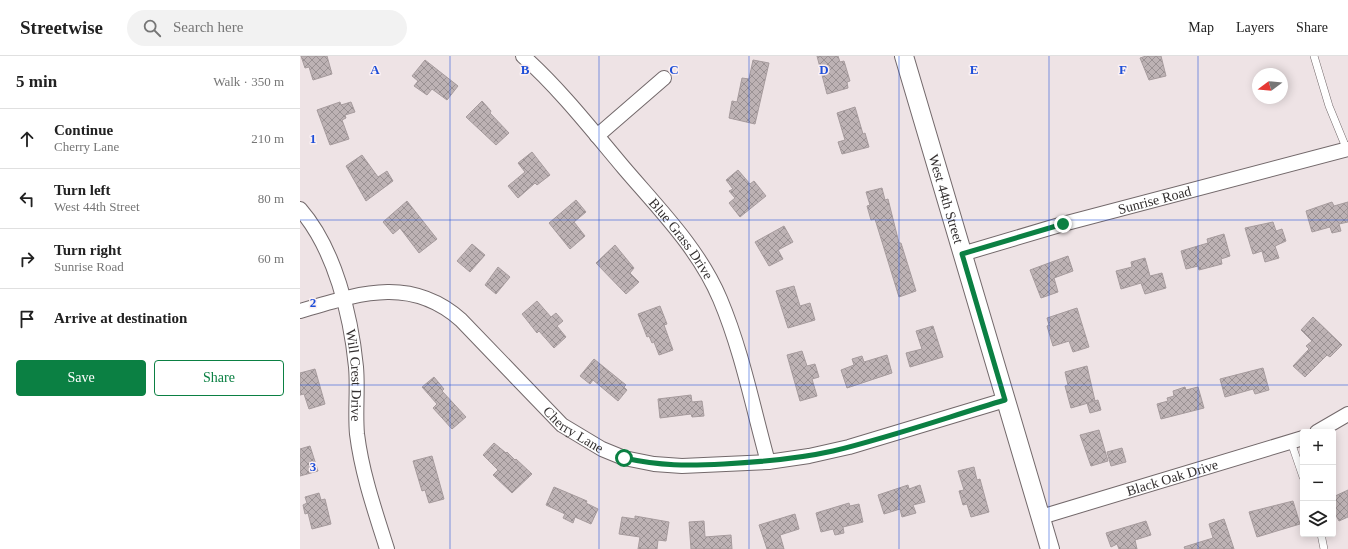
<!DOCTYPE html>
<html lang="en">
<head>
<meta charset="utf-8">
<style>
  :root { --surface:#fff; --page:#f2f2f2; --text:#222; --muted:#767676; --line:#e0e0e0; --accent:#0b8043 }
  body { margin:0; font-family:"Times New Roman",serif; background:var(--page); color:var(--text) }
  .controls { position:absolute; right:12px; bottom:12px; display:grid; overflow:hidden; border-radius:4px; box-shadow:0 2px 10px #0003 }
  .controls button { width:36px; height:36px; display:grid; place-items:center; padding:0; border:0; border-bottom:1px solid var(--line); background:var(--surface); color:var(--text); font:20px sans-serif }
  .compass { position:absolute; left:952px; top:12px; width:36px; height:36px; border-radius:50%; background:var(--surface); box-shadow:0 2px 10px #0003; rotate:254deg }
  .stop { position:absolute; width:12px; height:12px; margin:-9px; border:3px solid #0b8043; border-radius:50%; background:#fff }
  .stop.end { background:#0b8043; border-color:#fff; box-shadow:0 1px 4px #0008 }
  .list { margin:0; padding:0; list-style:none }
  h2 { display:flex; justify-content:space-between; align-items:center; height:52px; margin:0; padding:0 16px; font-size:17px }
  h2 small { font-size:13px; font-weight:400; color:var(--muted) }
  .list li { display:grid; grid-template-columns:26px 1fr auto; gap:12px; align-items:center; box-sizing:border-box; height:60px; padding:0 16px; border-top:1px solid var(--line) }
  .list b { display:block; font-size:15px; white-space:nowrap }
  .list p { margin:0; font-size:13px; white-space:nowrap; color:var(--muted) }
  .list em { font-size:13px; font-style:normal; color:var(--muted) }
  .actions { display:flex; gap:8px; padding:12px 16px }
  .actions a { flex:1; padding:9px 0; border:1px solid var(--accent); border-radius:4px; text-align:center; font-size:14px; color:var(--accent) }
  .actions .main { background:var(--accent); color:#fff }
  .icon { flex:none; width:22px; height:22px; fill:none; stroke:currentColor; stroke-width:2; stroke-linecap:round; stroke-linejoin:round }
  .map { position:relative; flex:none; width:1048px; height:493px; overflow:hidden }
  header { display:flex; align-items:center; gap:24px; box-sizing:border-box; height:56px; padding:0 20px; background:var(--surface); border-bottom:1px solid var(--line) }
  header strong { font-size:19px }
  nav { display:flex; gap:22px; margin-inline-start:auto; font-size:14px }
  .search { width:280px; height:36px; background:var(--page); display:flex; align-items:center; gap:10px; box-sizing:border-box; padding:0 14px; border-radius:22px; color:var(--muted); font-size:15px }
  main { display:flex }
  aside { flex:1; background:var(--surface) }
  .map>svg:first-child { display:block }
  .building { fill:url(#building-cross-hatch); stroke:#a69b9d }
  .lines { fill:none; stroke-linecap:round; stroke-linejoin:round }
  .service-casing { stroke:#73696b; stroke-width:8 }
  .minor-casing { stroke:#73696b; stroke-width:16 }
  .tertiary-casing { stroke:#73696b; stroke-width:20 }
  .service { stroke:#fff; stroke-width:7 }
  .minor { stroke:#fff; stroke-width:14 }
  .tertiary { stroke:#fff; stroke-width:18 }
  .route { stroke:#0b8043; stroke-width:5 }
  .grid { fill:none; stroke:#1d4ed8; stroke-width:1; stroke-opacity:0.55 }
  .labels { text-anchor:middle; dominant-baseline:central; stroke-width:3; stroke-linejoin:round; paint-order:stroke }
  .street-label { font-size:14px; fill:#343030; stroke:#fbf0f2 }
  .grid-label { font-size:13px; text-anchor:middle; font-weight:bold; fill:#1d4ed8; stroke:#fbf0f2; stroke-width:3; stroke-linejoin:round; paint-order:stroke }
</style>
</head>
<body>
<header>
<strong>Streetwise</strong>
<div class="search"><svg class="icon" aria-label="search" viewBox="0 0 24 24"><circle cx="10" cy="10" r="6"/><path d="M15 15l6 6"/></svg>Search here</div>
<nav><a>Map</a><a>Layers</a><a>Share</a></nav>
</header>
<main>
<aside>
<h2>5 min<small>Walk · 350 m</small></h2>
<ul class="list">
<li><svg class="icon" aria-label="ahead" viewBox="0 0 24 24"><path d="M12 20V5M6 11l6-6 6 6"/></svg><div><b>Continue</b><p>Cherry Lane</p></div><em>210 m</em></li>
<li><svg class="icon" aria-label="left" viewBox="0 0 24 24"><path d="M17 20v-9H6M10 6l-5 5 5 5"/></svg><div><b>Turn left</b><p>West 44th Street</p></div><em>80 m</em></li>
<li><svg class="icon" aria-label="right" viewBox="0 0 24 24"><path d="M7 20v-9h11M14 6l5 5-5 5"/></svg><div><b>Turn right</b><p>Sunrise Road</p></div><em>60 m</em></li>
<li><svg class="icon" aria-label="arrive" viewBox="0 0 24 24"><path d="M6 21V4h12l-3 4 3 4H6"/></svg><div><b>Arrive at destination</b></div></li>
</ul>
<div class="actions"><a class="main">Save</a><a>Share</a></div>
</aside>
<div class="map">
<svg width="1048" height="493" viewBox="0 0 1048 493">
  <defs>
    <pattern id="building-cross-hatch" width="8" height="8" patternUnits="userSpaceOnUse"><rect width="8" height="8" fill="#bdb2b4"/><path d="M0 0l8 8M0 8l8-8" fill="none" stroke="#9a9193"/></pattern>
  </defs>
  <rect width="100%" height="100%" fill="#eee3e5"/>
  <g class="building">
    <path d="M1,0H27L32,18L13,24L9,11L5,12Z"/>
    <path d="M517,0H538L540,6L544,5L550,25L547,26L548,32L527,38Z"/>
    <path d="M846,0H861L866,20L849,24L840,2Z"/>
    <path d="M125,4L158,30L147,44L132,33L127,39L114,30L118,25L112,20Z"/>
    <path d="M453,4L469,7L455,68L429,62L432,45L437,46L442,22L449,23Z"/>
    <path d="M182,45L191,55L190,57L209,77L196,89L166,61Z"/>
    <path d="M40,46L41,49L51,46L55,56L45,59L46,62L42,64L49,83L30,89L17,54Z"/>
    <path d="M555,51L563,78L565,77L569,91L542,98L538,86L545,84L537,57Z"/>
    <path d="M232,96L250,119L237,129L235,127L218,142L208,130L225,116L218,107Z"/>
    <path d="M62,99L78,121L87,115L93,125L66,145L46,110Z"/>
    <path d="M438,114L450,128L454,125L466,140L440,161L429,147L435,142L429,135L433,133L426,124Z"/>
    <path d="M582,132L585,144L588,143L599,187H601L616,235L599,241L575,163L571,164L567,150L570,149L566,136Z"/>
    <path d="M276,144L286,156L274,166L285,180L270,193L249,167Z"/>
    <path d="M107,145L137,183L119,197L100,172L93,178L83,166Z"/>
    <path d="M1032,146L1034,150L1048,146V166L1039,168L1041,175L1032,177L1030,171L1012,176L1006,155Z"/>
    <path d="M973,166L976,175L982,173L986,185L975,190L979,202L965,206L962,195L953,198L945,172Z"/>
    <path d="M484,170L493,186L478,194L483,203L469,210L455,186Z"/>
    <path d="M924,178L930,200L921,203L922,208L899,214L898,210L886,213L881,195L908,187L907,183Z"/>
    <path d="M172,188L185,199L170,216L157,205Z"/>
    <path d="M315,189L334,212L330,217L339,226L326,238L296,207Z"/>
    <path d="M768,200L773,215L754,222L758,236L741,242L730,214Z"/>
    <path d="M845,202L850,220L862,217L866,232L845,238L841,227L821,233L816,215L832,211L831,206Z"/>
    <path d="M198,211L210,221L196,238L185,229Z"/>
    <path d="M494,230L500,250L510,247L515,264L488,272L476,235Z"/>
    <path d="M237,245L251,261L256,257L263,265L257,270L266,281L254,292L239,275L237,277L222,258Z"/>
    <path d="M360,250L367,268L364,269L373,294L359,299L354,286L352,287L349,280L347,281L338,258Z"/>
    <path d="M777,252L789,291L773,296L769,285L753,290L747,270L749,269L747,262Z"/>
    <path d="M1013,261L1042,289L1030,301L1027,299L1005,321L993,310L1009,293L1006,290L1012,285L1001,274Z"/>
    <path d="M633,270L643,301L610,311L606,297L622,293L616,275Z"/>
    <path d="M502,295L507,310L515,308L519,321L512,323L517,340L500,345L487,299Z"/>
    <path d="M587,299L592,317L547,332L541,314L554,309L552,303L562,300L564,306Z"/>
    <path d="M294,303L326,329L324,331L327,334L318,345L293,324L290,328L280,320Z"/>
    <path d="M787,310L795,345L771,352L765,330L768,329L765,316Z"/>
    <path d="M963,312L969,334L955,338L953,333L925,341L920,323Z"/>
    <path d="M15,313L25,348L9,353L4,338L0,339V317Z"/>
    <path d="M134,321L144,333L142,335L166,361L152,373L133,352L137,348L122,331Z"/>
    <path d="M885,331L886,334L898,331L904,352L861,363L857,348L868,345L867,342L874,340L873,335Z"/>
    <path d="M391,339L392,346L402,345L404,360L392,361L391,358L360,362L358,343Z"/>
    <path d="M798,344L801,354L790,357L787,347Z"/>
    <path d="M799,374L808,405L791,410L780,379Z"/>
    <path d="M194,387L206,397L207,396L215,404L216,403L232,418L212,437L193,419L198,414L183,399Z"/>
    <path d="M10,390L18,415L0,420V393Z"/>
    <path d="M822,392L826,406L811,410L807,396Z"/>
    <path d="M132,400L144,443L129,447L125,434L122,435L113,405Z"/>
    <path d="M674,411L677,424L680,423L689,456L671,461L667,448L663,449L659,435L664,434L658,415Z"/>
    <path d="M608,429L609,433L620,429L625,446L613,449L616,457L602,461L600,453L584,458L578,439Z"/>
    <path d="M254,431L287,445L286,447L298,453L291,468L275,461L273,467L263,462L265,458L246,449Z"/>
    <path d="M1048,434V461L1039,465L1033,454V441Z"/>
    <path d="M19,437L21,444L25,443L31,468L12,473L8,457L5,458L3,449L7,447L5,441Z"/>
    <path d="M993,445L1000,468L957,481L949,456Z"/>
    <path d="M549,447L550,450L559,448L563,466L543,471L544,477L535,479L533,473L521,476L516,457Z"/>
    <path d="M495,458L499,473L480,479L484,493H467L459,469Z"/>
    <path d="M335,460L369,466L366,485L358,484L357,493H338L340,481L319,478L322,461L335,463Z"/>
    <path d="M924,463L934,493H885L884,491L913,482L909,468Z"/>
    <path d="M404,465L405,481L431,479L432,493H391L389,466Z"/>
    <path d="M846,465L851,479L835,484L837,493H819L817,488L811,491L806,477Z"/>
  </g>
  <g class="lines">
    <g class="service-casing">
      <g id="service">
        <path d="M1014,0L1029,50L1047,94"/>
        <path d="M991,386L1003,421"/>
        <path d="M1021,478L1024,493"/>
      </g>
    </g>
    <g class="minor-casing">
      <g id="minor">
        <path id="s1" d="M223,0C260,33 292,74 324,112C359,153 399,193 420,243C442,295 453,352 468,406"/>
        <path d="M297,80L364,22"/>
        <path id="s2" d="M0,153C35,193 51,260 56,311C58,333 55,356 57,378C62,418 75,455 87,493"/>
        <path id="s3" d="M662,198L763,168L1048,93"/>
        <path id="s4" d="M0,255C58,238 110,219 161,264L262,369L302,393L324,402L354,408L382,410L468,406L509,400L549,391L705,344"/>
        <path d="M1017,376L1048,358"/>
        <path id="s5" d="M741,461L1003,382"/>
      </g>
    </g>
    <g class="tertiary-casing">
      <g id="tertiary">
        <path id="s6" d="M604,0L750,493"/>
      </g>
    </g>
    <use href="#service" class="service"/>
    <use href="#minor" class="minor"/>
    <use href="#tertiary" class="tertiary"/>
  </g>
  <g class="lines">
    <path class="route" d="M324,402C361,410 387,410 424,408C461,406 497,403 533,395C591,381 648,361 705,344L662,198L763,168"/>
  </g>
  <path class="grid" d="M150,0V493M299,0V493M449,0V493M599,0V493M749,0V493M898,0V493M0,164H1048M0,329H1048"/>
  <g class="labels">
    <g class="street-label">
      <text stroke="none"><textPath href="#s6" startOffset="149">West 44th Street</textPath></text>
      <text stroke="none"><textPath href="#s3" startOffset="200">Sunrise Road</textPath></text>
      <text stroke="none"><textPath href="#s1" startOffset="242">Blue Grass Drive</textPath></text>
      <text stroke="none"><textPath href="#s2" startOffset="178">Will Crest Drive</textPath></text>
      <text stroke="none"><textPath href="#s4" startOffset="328">Cherry Lane</textPath></text>
      <text stroke="none"><textPath href="#s5" startOffset="137">Black Oak Drive</textPath></text>
    </g>
  </g>
  <g class="grid-label">
    <text x="75" y="18">A</text>
    <text x="225" y="18">B</text>
    <text x="374" y="18">C</text>
    <text x="524" y="18">D</text>
    <text x="674" y="18">E</text>
    <text x="823" y="18">F</text>
    <text x="13" y="87">1</text>
    <text x="13" y="251">2</text>
    <text x="13" y="415">3</text>
  </g>
</svg>
<div class="controls">
<button>+</button>
<button>−</button>
<button><svg class="icon" aria-label="layers" viewBox="0 0 24 24"><path d="M12 4l9 5-9 5-9-5zM3 14l9 5 9-5"/></svg></button>
</div>
<svg class="compass" viewBox="-18 -18 36 36"><path d="M0-13l5 13h-10z" fill="#e53935"/><path d="M0 13l5-13h-10z" fill="#767676"/></svg>
<div class="stop" style="left:324px;top:402px"></div>
<div class="stop end" style="left:763px;top:168px"></div>
</div>
</main>
</body>
</html>
